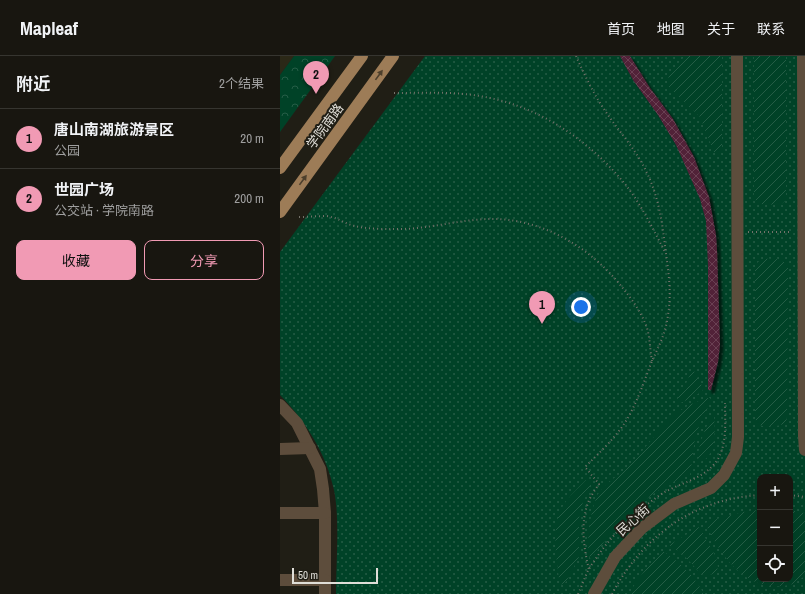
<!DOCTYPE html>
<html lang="zh">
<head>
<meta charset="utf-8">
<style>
  :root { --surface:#181610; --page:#211f19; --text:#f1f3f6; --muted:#9f9f9f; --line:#363530; --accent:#f19ab4 }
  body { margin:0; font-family:"Archivo Narrow","Noto Sans SC",sans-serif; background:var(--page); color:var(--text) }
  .controls { position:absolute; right:12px; bottom:12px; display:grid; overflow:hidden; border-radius:8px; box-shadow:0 4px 16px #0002 }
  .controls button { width:36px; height:36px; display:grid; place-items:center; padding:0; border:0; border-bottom:1px solid var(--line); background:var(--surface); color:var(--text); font:20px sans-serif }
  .scale { position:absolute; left:12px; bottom:10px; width:86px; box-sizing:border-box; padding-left:4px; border:2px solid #e0ded8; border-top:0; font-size:11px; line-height:14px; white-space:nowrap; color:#e0ded8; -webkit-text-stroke:3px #201e15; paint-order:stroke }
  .you { position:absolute; left:301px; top:251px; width:14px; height:14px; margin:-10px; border:3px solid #fff; border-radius:50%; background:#1a73e8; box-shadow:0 0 0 6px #1a73e833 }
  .badge { display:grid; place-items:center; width:26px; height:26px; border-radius:50%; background:var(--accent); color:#111; font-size:13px; font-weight:700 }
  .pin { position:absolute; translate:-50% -33px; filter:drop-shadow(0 1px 2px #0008) }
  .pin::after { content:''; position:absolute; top:21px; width:14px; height:12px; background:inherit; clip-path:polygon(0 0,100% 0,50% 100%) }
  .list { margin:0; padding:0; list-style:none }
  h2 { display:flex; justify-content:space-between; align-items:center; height:52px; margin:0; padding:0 16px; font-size:17px }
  h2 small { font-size:13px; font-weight:400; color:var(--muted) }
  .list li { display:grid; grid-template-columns:26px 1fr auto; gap:12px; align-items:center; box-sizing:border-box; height:60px; padding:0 16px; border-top:1px solid var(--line) }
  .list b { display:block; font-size:15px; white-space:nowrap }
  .list p { margin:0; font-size:13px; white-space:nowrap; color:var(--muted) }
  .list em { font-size:13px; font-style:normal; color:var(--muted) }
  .actions { display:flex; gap:8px; padding:12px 16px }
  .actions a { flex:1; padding:9px 0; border:1px solid var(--accent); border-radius:8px; text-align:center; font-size:14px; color:var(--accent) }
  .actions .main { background:var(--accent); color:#111 }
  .icon { flex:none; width:22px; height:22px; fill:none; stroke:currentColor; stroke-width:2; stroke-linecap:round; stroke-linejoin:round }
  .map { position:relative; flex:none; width:525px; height:538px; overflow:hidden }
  header { display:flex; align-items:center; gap:24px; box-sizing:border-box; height:56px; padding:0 20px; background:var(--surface); border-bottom:1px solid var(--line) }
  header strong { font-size:19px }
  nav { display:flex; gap:22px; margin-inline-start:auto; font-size:14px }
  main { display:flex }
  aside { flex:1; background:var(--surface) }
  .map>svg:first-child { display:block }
  .built { fill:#2b2817 }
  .forest { fill:url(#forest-crowns) }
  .park { fill:url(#park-dots); fill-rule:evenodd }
  .garden { fill:url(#garden-furrows) }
  .building { fill:url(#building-cross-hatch); filter:url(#shadow) }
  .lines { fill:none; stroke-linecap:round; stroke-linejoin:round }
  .path { stroke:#74726a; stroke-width:2; stroke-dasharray:1 3; stroke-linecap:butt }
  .minor { stroke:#5d4d3c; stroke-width:12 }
  .major { stroke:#9d7c57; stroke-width:12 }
  .oneway { fill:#4c3f2c }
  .labels { text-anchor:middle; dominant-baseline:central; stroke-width:4; stroke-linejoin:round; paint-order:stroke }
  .street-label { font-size:13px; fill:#e0ded8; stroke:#201e15 }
</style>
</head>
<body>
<header>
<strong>Mapleaf</strong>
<nav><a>首页</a><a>地图</a><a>关于</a><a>联系</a></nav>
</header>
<main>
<aside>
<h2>附近<small>2个结果</small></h2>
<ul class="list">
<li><span class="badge">1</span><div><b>唐山南湖旅游景区</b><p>公园</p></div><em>20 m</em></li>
<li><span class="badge">2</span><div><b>世园广场</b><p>公交站 · 学院南路</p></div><em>200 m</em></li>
</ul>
<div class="actions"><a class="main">收藏</a><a>分享</a></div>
</aside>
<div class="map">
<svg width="525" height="538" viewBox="0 0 525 538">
  <defs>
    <pattern id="forest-crowns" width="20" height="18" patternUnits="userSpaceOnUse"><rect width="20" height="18" fill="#004227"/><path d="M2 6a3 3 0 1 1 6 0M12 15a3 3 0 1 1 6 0" fill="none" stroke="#255d46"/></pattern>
    <pattern id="park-dots" width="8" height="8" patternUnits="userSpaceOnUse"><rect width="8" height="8" fill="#004227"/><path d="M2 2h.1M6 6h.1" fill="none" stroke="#255d46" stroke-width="1.8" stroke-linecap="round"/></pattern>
    <pattern id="garden-furrows" width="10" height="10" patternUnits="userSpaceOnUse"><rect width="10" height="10" fill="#004227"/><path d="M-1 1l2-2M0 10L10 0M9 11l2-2" fill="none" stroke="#255d46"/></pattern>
    <pattern id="building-cross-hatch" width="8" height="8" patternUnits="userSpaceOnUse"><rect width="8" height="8" fill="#512137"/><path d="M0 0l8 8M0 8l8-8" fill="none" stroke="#6a4153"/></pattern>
    <filter id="shadow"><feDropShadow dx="3.5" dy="3.5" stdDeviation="1" flood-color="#0009"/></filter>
  </defs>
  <rect width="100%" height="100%" fill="#201e15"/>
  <path class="built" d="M0,0H14L0,19Z"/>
  <path class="forest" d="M14,0H55L0,76V19Z"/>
  <path class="park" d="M145,0H525V538H56C56,506 60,464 54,434C46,397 26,366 0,339V196ZM480,421H510V523H480Z"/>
  <g class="garden">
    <path d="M405,0H442V95L437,97L434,96L420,61L388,30C386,17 398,8 405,0Z"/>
    <path d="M474,0H506V139L505,145L500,149L480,148L476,145L474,140Z"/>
    <path d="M482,203C492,203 503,201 508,211L507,361L506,367C501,370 482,373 477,367C477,367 475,362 475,361V211L478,206Z"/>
    <path d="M413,312C415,319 422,327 423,334C419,339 399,347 392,352L404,332Z"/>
    <path d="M428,342H430L431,346L422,362L415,382L410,419C405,421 400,423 395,425C358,444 334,470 311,504C304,491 311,448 320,435C326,427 337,421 345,413C353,405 361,397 368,388C386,367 398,350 428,342Z"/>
    <path d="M432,360H434C435,374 437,402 419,406C415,395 426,370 432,360Z"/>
    <path d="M306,424L310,425L311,428L305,440L301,452L299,462V501L286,526L280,529C277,509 272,477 279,458C284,445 295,435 304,426Z"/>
    <path d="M480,454V523H510V454L525,457V520C520,523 515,528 509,529C466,538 441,500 425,467C443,461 461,455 480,454Z"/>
    <path d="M419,471L436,501L438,511L436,516C422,525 419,515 410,506C404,499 397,494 389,489Z"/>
    <path d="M383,495C400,507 414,519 424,538H349C358,522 369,508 383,495Z"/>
  </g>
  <path class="building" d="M340,0H350L370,32L393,63L414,101L429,141L436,179L437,194L440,289L438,306L431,334H428V210L426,165L420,143L396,89L378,59L353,24Z"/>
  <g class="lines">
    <g class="path">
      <path d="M296,0C305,20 315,41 328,59C341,78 357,95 367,117C378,140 382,164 385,190C388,213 392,236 388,259C386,276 379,290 372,305C365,323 359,341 350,358C339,379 321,395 305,411L319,428C315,434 310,441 308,447C300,468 304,493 309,514"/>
      <path d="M114,37C144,37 175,35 205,41C260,51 310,85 345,128C361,148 373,173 385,196"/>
      <path d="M19,161C28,161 37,160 46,160C57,161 65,168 75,170C87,173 102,173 114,173C149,174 182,162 217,163C268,165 315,195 345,235C354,246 362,258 367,272C370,282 370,294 372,305"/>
      <path d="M468,176H512"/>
      <path d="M510,439L525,441"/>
      <path d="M298,538C302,530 305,520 309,513C328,482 353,457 383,437C402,426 428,422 439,401C447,385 445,365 445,347"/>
      <path d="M332,538C363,480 413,443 480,439"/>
    </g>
    <g class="minor">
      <path d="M523,0L524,380L525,394"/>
      <path d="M0,349L17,367L40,413L43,433L45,457V538"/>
      <path d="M0,393L30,392"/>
      <path d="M0,457H45"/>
      <path d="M0,524H45"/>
      <path d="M314,538L335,501L362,472L394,448L431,432L444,419L456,397L458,381L457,0"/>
    </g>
    <g class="major">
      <path d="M0,112L82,0"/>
      <path d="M0,156L113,0"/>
    </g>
  </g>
  <defs><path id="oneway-solid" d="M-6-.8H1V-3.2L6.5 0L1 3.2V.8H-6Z"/></defs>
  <g class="oneway">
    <use href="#oneway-solid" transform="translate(99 19) rotate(-54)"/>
    <use href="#oneway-solid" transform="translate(23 124) rotate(-54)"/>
  </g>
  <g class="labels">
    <g class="street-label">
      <text transform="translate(45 70) rotate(-54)">学院南路</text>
      <text transform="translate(353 464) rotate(-42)">民心街</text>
    </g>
  </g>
</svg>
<div class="controls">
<button>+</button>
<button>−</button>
<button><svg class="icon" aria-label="locate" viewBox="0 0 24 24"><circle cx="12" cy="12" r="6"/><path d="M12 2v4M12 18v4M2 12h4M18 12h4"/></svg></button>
</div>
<div class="scale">50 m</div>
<div class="you"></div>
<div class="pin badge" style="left:262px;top:268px">1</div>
<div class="pin badge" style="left:36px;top:38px">2</div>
</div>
</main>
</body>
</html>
